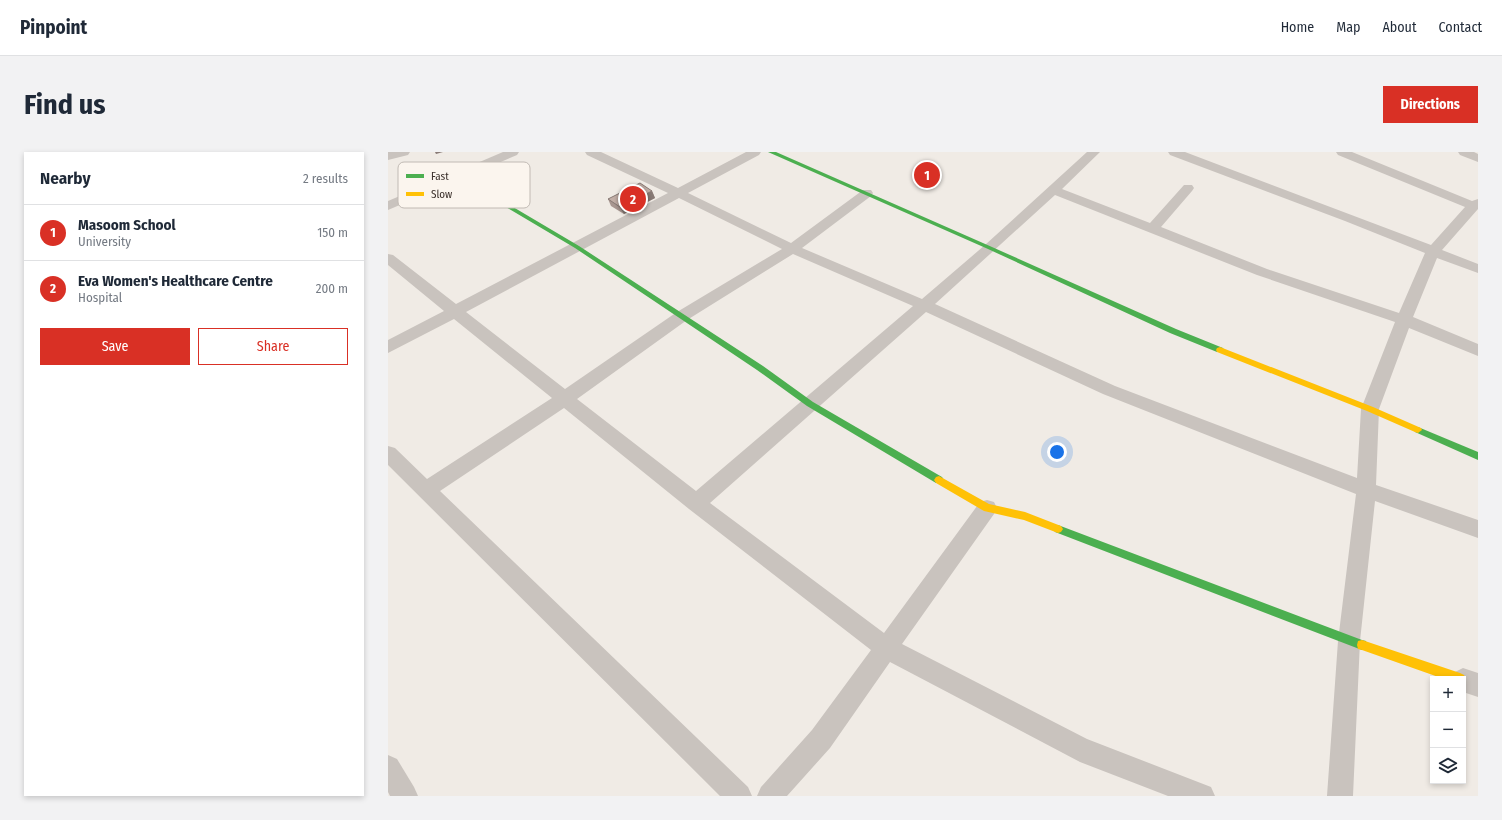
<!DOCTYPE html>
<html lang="en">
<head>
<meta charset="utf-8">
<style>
  :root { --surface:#fff; --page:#f2f2f3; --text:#1f2937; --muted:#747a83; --line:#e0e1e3; --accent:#d93025 }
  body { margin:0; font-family:"Fira Sans Condensed",sans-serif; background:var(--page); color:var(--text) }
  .controls { position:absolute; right:12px; bottom:12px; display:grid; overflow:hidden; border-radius:0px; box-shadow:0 2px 6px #0003 }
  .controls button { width:36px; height:36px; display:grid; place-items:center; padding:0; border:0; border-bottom:1px solid var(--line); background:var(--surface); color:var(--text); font:20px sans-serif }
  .you { position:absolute; left:669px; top:300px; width:14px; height:14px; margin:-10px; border:3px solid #fff; border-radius:50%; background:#1a73e8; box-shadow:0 0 0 6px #1a73e833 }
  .badge { display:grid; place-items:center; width:26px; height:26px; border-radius:50%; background:var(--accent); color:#fff; font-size:13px; font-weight:700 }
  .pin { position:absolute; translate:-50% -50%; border:2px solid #fff; box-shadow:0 1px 4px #0006 }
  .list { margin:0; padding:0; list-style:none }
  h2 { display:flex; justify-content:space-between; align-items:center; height:52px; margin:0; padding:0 16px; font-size:17px }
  h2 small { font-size:13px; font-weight:400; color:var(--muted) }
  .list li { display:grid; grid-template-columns:26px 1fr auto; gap:12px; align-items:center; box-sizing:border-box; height:56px; padding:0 16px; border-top:1px solid var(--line) }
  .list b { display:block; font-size:15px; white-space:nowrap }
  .list p { margin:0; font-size:13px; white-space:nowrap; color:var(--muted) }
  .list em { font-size:13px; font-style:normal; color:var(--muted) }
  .actions { display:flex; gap:8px; padding:12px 16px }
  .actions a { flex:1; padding:9px 0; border:1px solid var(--accent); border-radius:0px; text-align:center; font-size:14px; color:var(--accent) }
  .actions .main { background:var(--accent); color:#fff }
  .icon { flex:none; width:22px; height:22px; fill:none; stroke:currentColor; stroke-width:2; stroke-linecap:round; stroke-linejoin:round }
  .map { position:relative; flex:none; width:1090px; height:644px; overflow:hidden; border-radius:0px }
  header { display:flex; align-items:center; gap:24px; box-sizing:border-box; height:56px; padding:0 20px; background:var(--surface); border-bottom:1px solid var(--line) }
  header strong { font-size:19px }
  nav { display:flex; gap:22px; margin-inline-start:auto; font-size:14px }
  .intro { display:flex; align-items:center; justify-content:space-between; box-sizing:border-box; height:96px; padding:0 24px }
  h1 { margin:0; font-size:28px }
  .button { padding:10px 18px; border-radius:0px; background:var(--accent); color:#fff; font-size:14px; font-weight:700 }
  main { display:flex; gap:24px; padding:0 24px }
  aside { flex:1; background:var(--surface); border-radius:0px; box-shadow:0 2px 6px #0003 }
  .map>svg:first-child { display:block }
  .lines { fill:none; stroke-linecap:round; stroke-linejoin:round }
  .street { fill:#c9c3be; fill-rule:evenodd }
  .fast { fill:#4caf50; fill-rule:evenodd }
  .slow { fill:#ffc107; fill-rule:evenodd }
  .wall { fill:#a89690 }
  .shaded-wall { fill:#887a75 }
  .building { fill:#c3afa7; stroke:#887a75 }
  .key { fill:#fbf5ee; stroke:#c1bab4; stroke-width:1 }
  .key-label { font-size:11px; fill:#3b302b }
</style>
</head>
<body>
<header>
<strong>Pinpoint</strong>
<nav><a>Home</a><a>Map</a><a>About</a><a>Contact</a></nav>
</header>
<div class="intro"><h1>Find us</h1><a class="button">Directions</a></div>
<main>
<aside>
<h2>Nearby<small>2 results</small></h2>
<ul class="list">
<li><span class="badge">1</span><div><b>Masoom School</b><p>University</p></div><em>150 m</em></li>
<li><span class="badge">2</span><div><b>Eva Women's Healthcare Centre</b><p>Hospital</p></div><em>200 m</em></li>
</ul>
<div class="actions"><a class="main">Save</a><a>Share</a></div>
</aside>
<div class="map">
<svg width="1090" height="644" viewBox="0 0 1090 644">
  <rect width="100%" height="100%" fill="#f0ebe5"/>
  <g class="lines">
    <g class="street">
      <path d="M0,0H22L20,3L0,8Z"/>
      <path d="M115,0H131L129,3L0,58V49Z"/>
      <path d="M197,0H213L290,36L358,0H373L371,3L300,41L403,91L475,38H483L485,41L483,44L414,96L534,147L597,93L699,0H712L674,37L762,71L796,33H804L806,36L804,39L773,75L879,117L1011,161L1037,101L957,69L782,3L780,0H797L1043,93L1077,55L950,3L948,0H964L1084,49L1090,47V57L1054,98L1090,112V121L1049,106L1025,165L1090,192V204L1021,176L991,257L988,333L1090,368V386L987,349L972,489L965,644H939L950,489L968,342L715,242L538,160L322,351L496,481L592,350L599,348L606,350L609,356L606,362L514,492L699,587L823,635L827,644H780L692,610L502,510L442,596L399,644H369L373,635L424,578L483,498L301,357L176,256L52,339L360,635L364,644H332L0,313V294L7,296L39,327L164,246L66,167L0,201V188L56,159L0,113V102L5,103L68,152L280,41L199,3ZM667,43L869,123L1007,170L973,257L969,326L727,234L547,152ZM291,46L394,97L289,160L177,237L78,160ZM405,102L525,154L308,339L189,247L299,168Z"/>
      <path d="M1070,0H1086L1090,2V10L1072,3Z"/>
      <path d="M1075,516L1090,521V545L1075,540V527H1064L1067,520Z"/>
      <path d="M0,603L9,607L26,635L30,644H2L0,640Z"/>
    </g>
    <g class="fast">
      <path d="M380,0H388L604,95L788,177L835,196L836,198L835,200H829L782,181L600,97Z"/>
      <path d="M108,45L191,94L375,214L425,250L554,325L556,328L554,331H548L419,254L369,218L187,96L106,48L105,47Z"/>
      <path d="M1030,275L1090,300V308L1027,280L1026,278Z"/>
      <path d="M670,373L974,488L978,489L979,493L978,497L974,498L667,380L665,377L667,374Z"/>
    </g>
    <g class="slow">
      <path d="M832,195L985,255L1033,276L1034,278L1030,281L1027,280L979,259L829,200L828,198L829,196Z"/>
      <path d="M551,324L601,352L637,360L673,374L675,377L673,380L670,381L636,368L596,359L548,331L546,328L548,325Z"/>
      <path d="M974,488L1072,521L1076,523L1078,527L1075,531V527H1056L974,498L970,497L969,493L970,489Z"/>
    </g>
  </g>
  <path class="wall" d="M264,39L267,46L236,62L223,54L220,47Z"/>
  <g class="shaded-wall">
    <path d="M47,0H55L48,2Z"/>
    <path d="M264,39L267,46L236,62L232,55Z"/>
  </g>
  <path class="building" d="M252,31L264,39L232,55L220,47Z"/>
  <rect x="10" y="10" width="132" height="46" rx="6" class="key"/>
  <rect x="18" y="22" width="18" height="4" fill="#4caf50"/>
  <rect x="18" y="40" width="18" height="4" fill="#ffc107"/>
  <g class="key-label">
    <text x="43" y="28">Fast</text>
    <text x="43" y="46">Slow</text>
  </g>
</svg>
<div class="controls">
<button>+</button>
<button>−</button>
<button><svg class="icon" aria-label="layers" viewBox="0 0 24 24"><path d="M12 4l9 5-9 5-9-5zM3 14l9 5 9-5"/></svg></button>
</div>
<div class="you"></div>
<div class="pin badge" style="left:539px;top:23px">1</div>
<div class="pin badge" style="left:245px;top:47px">2</div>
</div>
</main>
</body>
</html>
